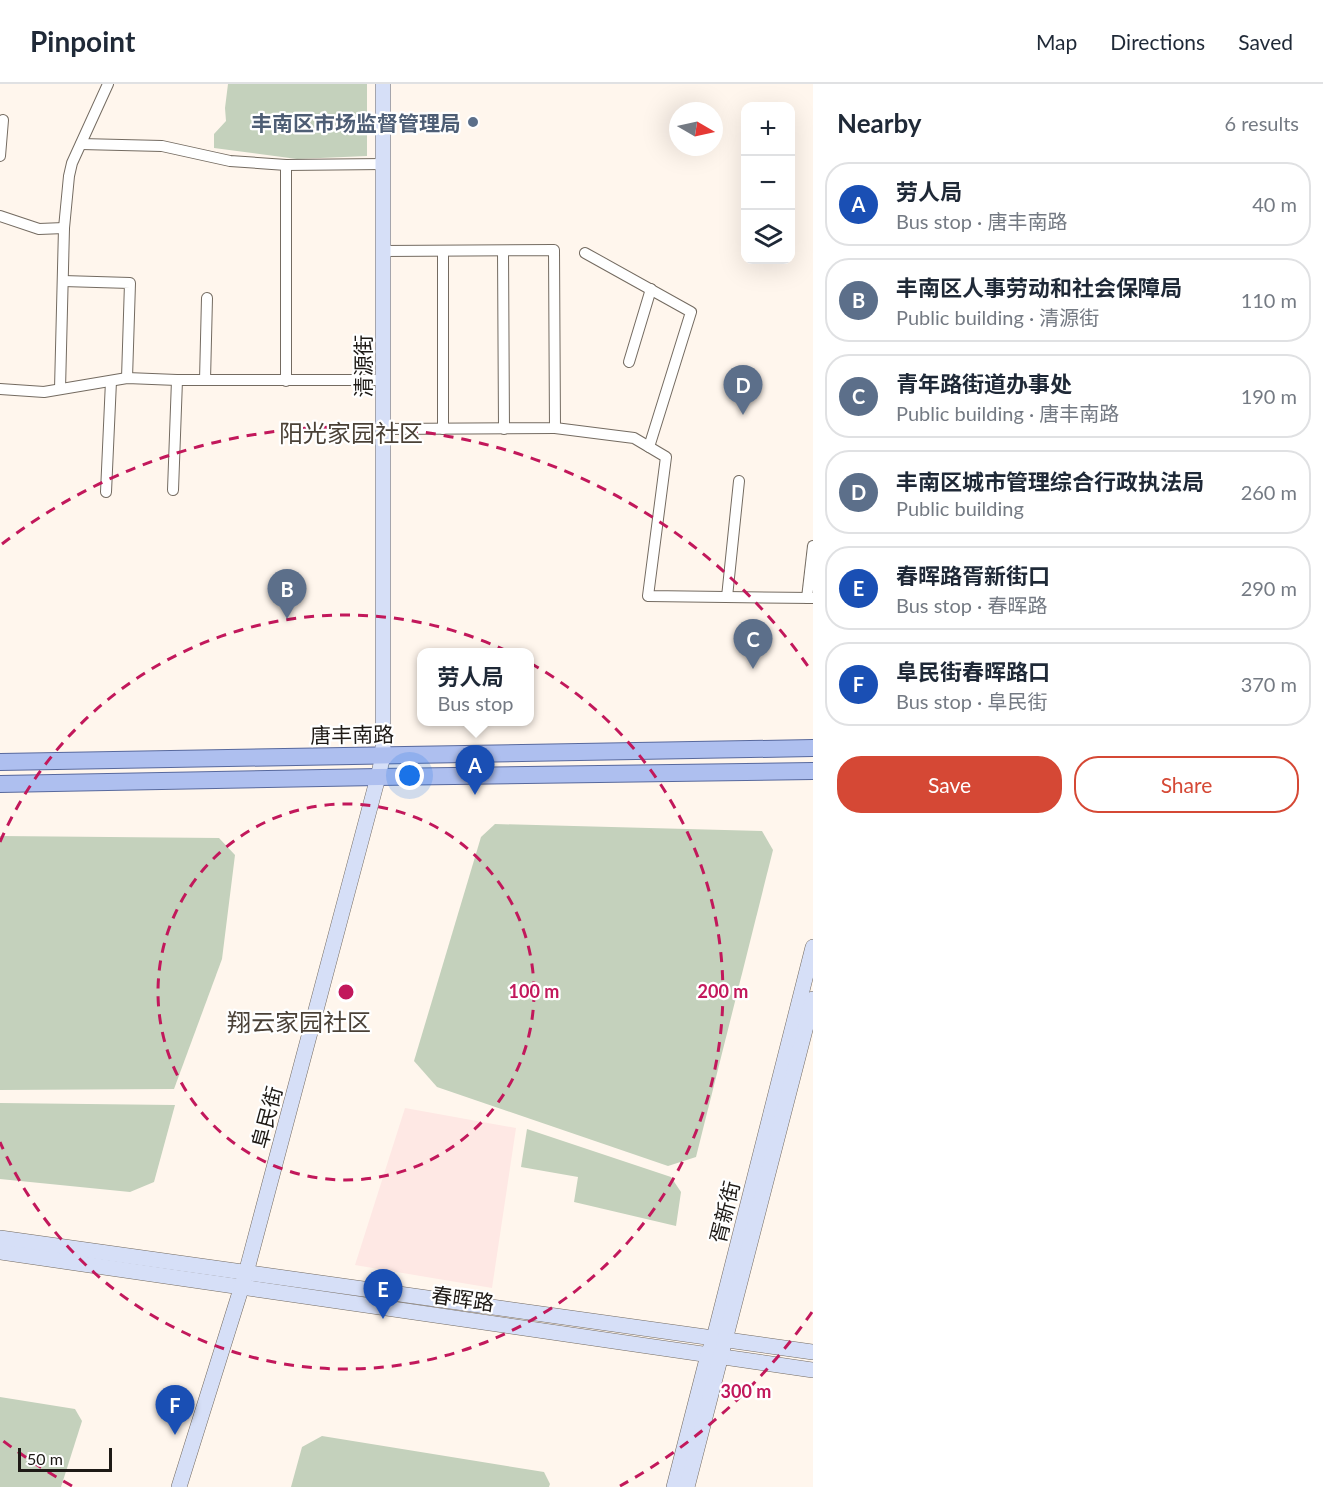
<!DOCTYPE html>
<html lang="en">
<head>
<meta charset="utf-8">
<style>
  :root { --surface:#fff; --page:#f6f6f7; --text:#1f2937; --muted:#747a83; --line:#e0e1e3; --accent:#d54835 }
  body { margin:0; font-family:Lato,"Noto Sans SC",sans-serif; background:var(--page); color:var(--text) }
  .controls { position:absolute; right:18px; top:18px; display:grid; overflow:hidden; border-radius:12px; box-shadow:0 6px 24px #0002 }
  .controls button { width:54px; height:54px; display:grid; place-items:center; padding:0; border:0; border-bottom:2px solid var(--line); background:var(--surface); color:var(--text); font:30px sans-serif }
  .compass { position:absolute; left:669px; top:18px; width:54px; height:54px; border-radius:50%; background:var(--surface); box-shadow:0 6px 24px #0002; rotate:99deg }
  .scale { position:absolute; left:18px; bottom:15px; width:94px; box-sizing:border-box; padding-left:6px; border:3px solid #1e1a16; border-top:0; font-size:16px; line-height:21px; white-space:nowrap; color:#1e1a16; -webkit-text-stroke:4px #fff; paint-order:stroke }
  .you { position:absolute; left:410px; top:692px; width:21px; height:21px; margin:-15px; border:4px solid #fff; border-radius:50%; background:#1a73e8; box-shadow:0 0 0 9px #1a73e833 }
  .badge { display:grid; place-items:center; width:39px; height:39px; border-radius:50%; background:var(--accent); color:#fff; font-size:20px; font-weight:700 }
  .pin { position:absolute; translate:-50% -50px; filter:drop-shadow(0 2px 3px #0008) }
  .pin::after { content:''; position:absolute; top:32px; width:21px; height:18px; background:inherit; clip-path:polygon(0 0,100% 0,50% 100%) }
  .popup { position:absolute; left:417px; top:564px; width:117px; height:78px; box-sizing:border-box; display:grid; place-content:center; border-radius:12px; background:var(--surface); filter:drop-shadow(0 2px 4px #0005); font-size:20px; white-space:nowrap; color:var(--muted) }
  .popup b { font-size:22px; color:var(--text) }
  .popup::after { content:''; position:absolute; left:50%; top:100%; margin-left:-12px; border:12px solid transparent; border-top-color:var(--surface) }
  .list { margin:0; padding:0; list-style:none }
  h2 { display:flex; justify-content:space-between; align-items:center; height:78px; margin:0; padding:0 24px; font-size:26px }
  h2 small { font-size:20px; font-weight:400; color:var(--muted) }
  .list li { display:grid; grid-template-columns:39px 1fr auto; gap:18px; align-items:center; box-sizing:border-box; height:84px; margin:0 12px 12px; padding:0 12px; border:2px solid var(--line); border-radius:24px }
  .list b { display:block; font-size:22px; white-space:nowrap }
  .list p { margin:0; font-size:20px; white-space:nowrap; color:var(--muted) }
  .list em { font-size:20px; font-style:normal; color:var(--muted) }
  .actions { display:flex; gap:12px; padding:18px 24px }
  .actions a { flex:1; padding:14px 0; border:2px solid var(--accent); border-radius:24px; text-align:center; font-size:21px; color:var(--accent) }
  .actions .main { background:var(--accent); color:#fff }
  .icon { flex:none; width:33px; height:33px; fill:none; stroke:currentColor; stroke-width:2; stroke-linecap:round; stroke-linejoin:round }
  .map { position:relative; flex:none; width:813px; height:1403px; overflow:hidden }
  header { display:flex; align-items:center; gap:36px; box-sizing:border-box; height:84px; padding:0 30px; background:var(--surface); border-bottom:2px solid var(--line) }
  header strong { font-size:28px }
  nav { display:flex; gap:33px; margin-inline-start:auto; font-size:21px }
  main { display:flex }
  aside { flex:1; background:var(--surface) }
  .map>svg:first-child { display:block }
  .education { fill:#fee8e4 }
  .green { fill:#c4d1bc }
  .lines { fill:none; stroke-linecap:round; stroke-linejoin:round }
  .street-casing { stroke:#746b61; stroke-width:12 }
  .secondary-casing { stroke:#746b61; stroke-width:16 }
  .primary-casing { stroke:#58699d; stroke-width:18 }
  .street { stroke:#fff; stroke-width:10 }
  .secondary { stroke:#d6dff7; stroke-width:15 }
  .primary { stroke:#aebfef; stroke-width:16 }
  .ring { fill:none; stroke:#c2185b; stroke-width:3; stroke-dasharray:10 8 }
  .service-dot { fill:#5c6f8a; stroke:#fff; stroke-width:2 }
  .labels { text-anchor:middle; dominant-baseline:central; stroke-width:4.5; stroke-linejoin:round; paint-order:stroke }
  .service-label { font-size:21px; font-weight:bold; fill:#4e5e75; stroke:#fff; text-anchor:end }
  .street-label { font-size:21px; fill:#1e1a16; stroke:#fff }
  .quarter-label { font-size:24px; fill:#4a4137; stroke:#fff }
  .centre { fill:#c2185b; stroke:#fff; stroke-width:3 }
  .ring-label { font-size:18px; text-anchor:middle; font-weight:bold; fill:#c2185b; stroke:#fff; stroke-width:4.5; stroke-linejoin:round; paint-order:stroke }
</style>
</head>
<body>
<header>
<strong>Pinpoint</strong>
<nav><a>Map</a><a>Directions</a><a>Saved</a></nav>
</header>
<main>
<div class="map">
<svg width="813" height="1403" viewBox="0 0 813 1403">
  <rect width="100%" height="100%" fill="#fff6ed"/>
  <path class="education" d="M405,1024L516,1044L492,1204L355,1181Z"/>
  <g class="green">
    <path d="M228,0H367V72L297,75L214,64V50L226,37L225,24Z"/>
    <path d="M495,740L762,747L773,766L696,1073L668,1082L437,1003L414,977L481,753Z"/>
    <path d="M0,752L219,754L235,771L222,875L174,1005L0,1006Z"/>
    <path d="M0,1019L175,1021L154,1098L130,1108L0,1095Z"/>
    <path d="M527,1045L671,1093L681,1108L676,1142L574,1118L578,1093L521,1083Z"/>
    <path d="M0,1313L75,1325L82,1337L61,1403H0Z"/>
    <path d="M322,1352L544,1388L550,1400L549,1403H291L302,1363Z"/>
  </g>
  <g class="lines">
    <g class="street-casing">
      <g id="street">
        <path d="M81,60L162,62L230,77L286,81L384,80"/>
        <path d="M0,72L3,36"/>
        <path d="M0,132L39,145L64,144"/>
        <path d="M443,167V345"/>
        <path d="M503,167L504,345"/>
        <path d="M585,169L691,228L649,363"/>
        <path d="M63,197L130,199L127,294"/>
        <path d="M629,278L651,205"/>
        <path d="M205,296L207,214"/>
        <path d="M286,297V81"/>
        <path d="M0,305L44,308L127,294L177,296H383"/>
        <path d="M60,305L64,144L69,92L72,79L108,0"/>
        <path d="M555,344L634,354L666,373L648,512L813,514"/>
        <path d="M383,345L555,344L554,166L383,167"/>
        <path d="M173,406L177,296"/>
        <path d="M106,408L111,297"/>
        <path d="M727,513L739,397"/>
        <path d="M807,514L813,462"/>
      </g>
    </g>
    <g class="secondary-casing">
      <g id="secondary">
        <path d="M0,1154L813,1268"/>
        <path d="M0,1168L813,1286"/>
        <path d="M179,1403L246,1189L378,693L383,672V0"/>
        <path d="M674,1403L708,1271L714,1254L813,863"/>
        <path d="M687,1403L813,915"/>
      </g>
    </g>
    <g class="primary-casing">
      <g id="primary">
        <path d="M0,678L813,664"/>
        <path d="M0,700L378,693L813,687"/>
      </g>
    </g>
    <use href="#street" class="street"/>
    <use href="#secondary" class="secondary"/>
    <use href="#primary" class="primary"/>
  </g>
  <g class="ring">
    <circle cx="346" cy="908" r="188"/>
    <path d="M0 758A377 377 0 1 1 0 1058"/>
    <path d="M812 1228A565 565 0 0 1 620 1402M72 1402A565 565 0 0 1 2 1356M2 460A565 565 0 0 1 812 588"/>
  </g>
  <circle class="service-dot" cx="473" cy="38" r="6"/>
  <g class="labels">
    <g class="service-label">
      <text x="461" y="38">丰南区市场监督管理局</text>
    </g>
    <g class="street-label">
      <text transform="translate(362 282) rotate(-90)">清源街</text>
      <text transform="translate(352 650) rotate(-1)">唐丰南路</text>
      <text transform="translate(266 1033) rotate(-75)">阜民街</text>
      <text transform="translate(724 1128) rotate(-76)">胥新街</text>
      <text transform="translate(463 1214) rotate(8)">春晖路</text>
    </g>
    <g class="quarter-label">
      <text x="351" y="348">阳光家园社区</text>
      <text x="299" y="937">翔云家园社区</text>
    </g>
  </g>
  <circle cx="346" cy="908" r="9" class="centre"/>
  <g class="ring-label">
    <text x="534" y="914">100 m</text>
    <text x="723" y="914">200 m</text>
    <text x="746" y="1314">300 m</text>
  </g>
</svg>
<div class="controls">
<button>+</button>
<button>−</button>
<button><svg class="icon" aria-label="layers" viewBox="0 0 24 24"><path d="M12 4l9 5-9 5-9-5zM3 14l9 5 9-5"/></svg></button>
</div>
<svg class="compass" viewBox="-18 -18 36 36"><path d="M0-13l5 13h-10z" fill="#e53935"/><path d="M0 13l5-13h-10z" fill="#747a83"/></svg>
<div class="scale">50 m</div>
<div class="you"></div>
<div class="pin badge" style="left:475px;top:711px;background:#1a4fb4">A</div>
<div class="popup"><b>劳人局</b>Bus stop</div>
<div class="pin badge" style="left:287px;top:535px;background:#5c6f8a">B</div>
<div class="pin badge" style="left:753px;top:585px;background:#5c6f8a">C</div>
<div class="pin badge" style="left:743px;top:331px;background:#5c6f8a">D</div>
<div class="pin badge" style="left:383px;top:1235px;background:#1a4fb4">E</div>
<div class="pin badge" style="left:175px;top:1351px;background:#1a4fb4">F</div>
</div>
<aside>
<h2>Nearby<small>6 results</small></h2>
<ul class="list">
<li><span class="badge" style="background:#1a4fb4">A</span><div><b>劳人局</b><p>Bus stop · 唐丰南路</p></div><em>40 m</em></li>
<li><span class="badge" style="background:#5c6f8a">B</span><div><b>丰南区人事劳动和社会保障局</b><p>Public building · 清源街</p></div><em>110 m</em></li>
<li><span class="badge" style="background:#5c6f8a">C</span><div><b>青年路街道办事处</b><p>Public building · 唐丰南路</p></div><em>190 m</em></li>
<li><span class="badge" style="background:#5c6f8a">D</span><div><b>丰南区城市管理综合行政执法局</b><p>Public building</p></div><em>260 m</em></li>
<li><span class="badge" style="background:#1a4fb4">E</span><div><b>春晖路胥新街口</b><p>Bus stop · 春晖路</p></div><em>290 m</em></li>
<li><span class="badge" style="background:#1a4fb4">F</span><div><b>阜民街春晖路口</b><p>Bus stop · 阜民街</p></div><em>370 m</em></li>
</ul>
<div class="actions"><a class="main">Save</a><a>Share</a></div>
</aside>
</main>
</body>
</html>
